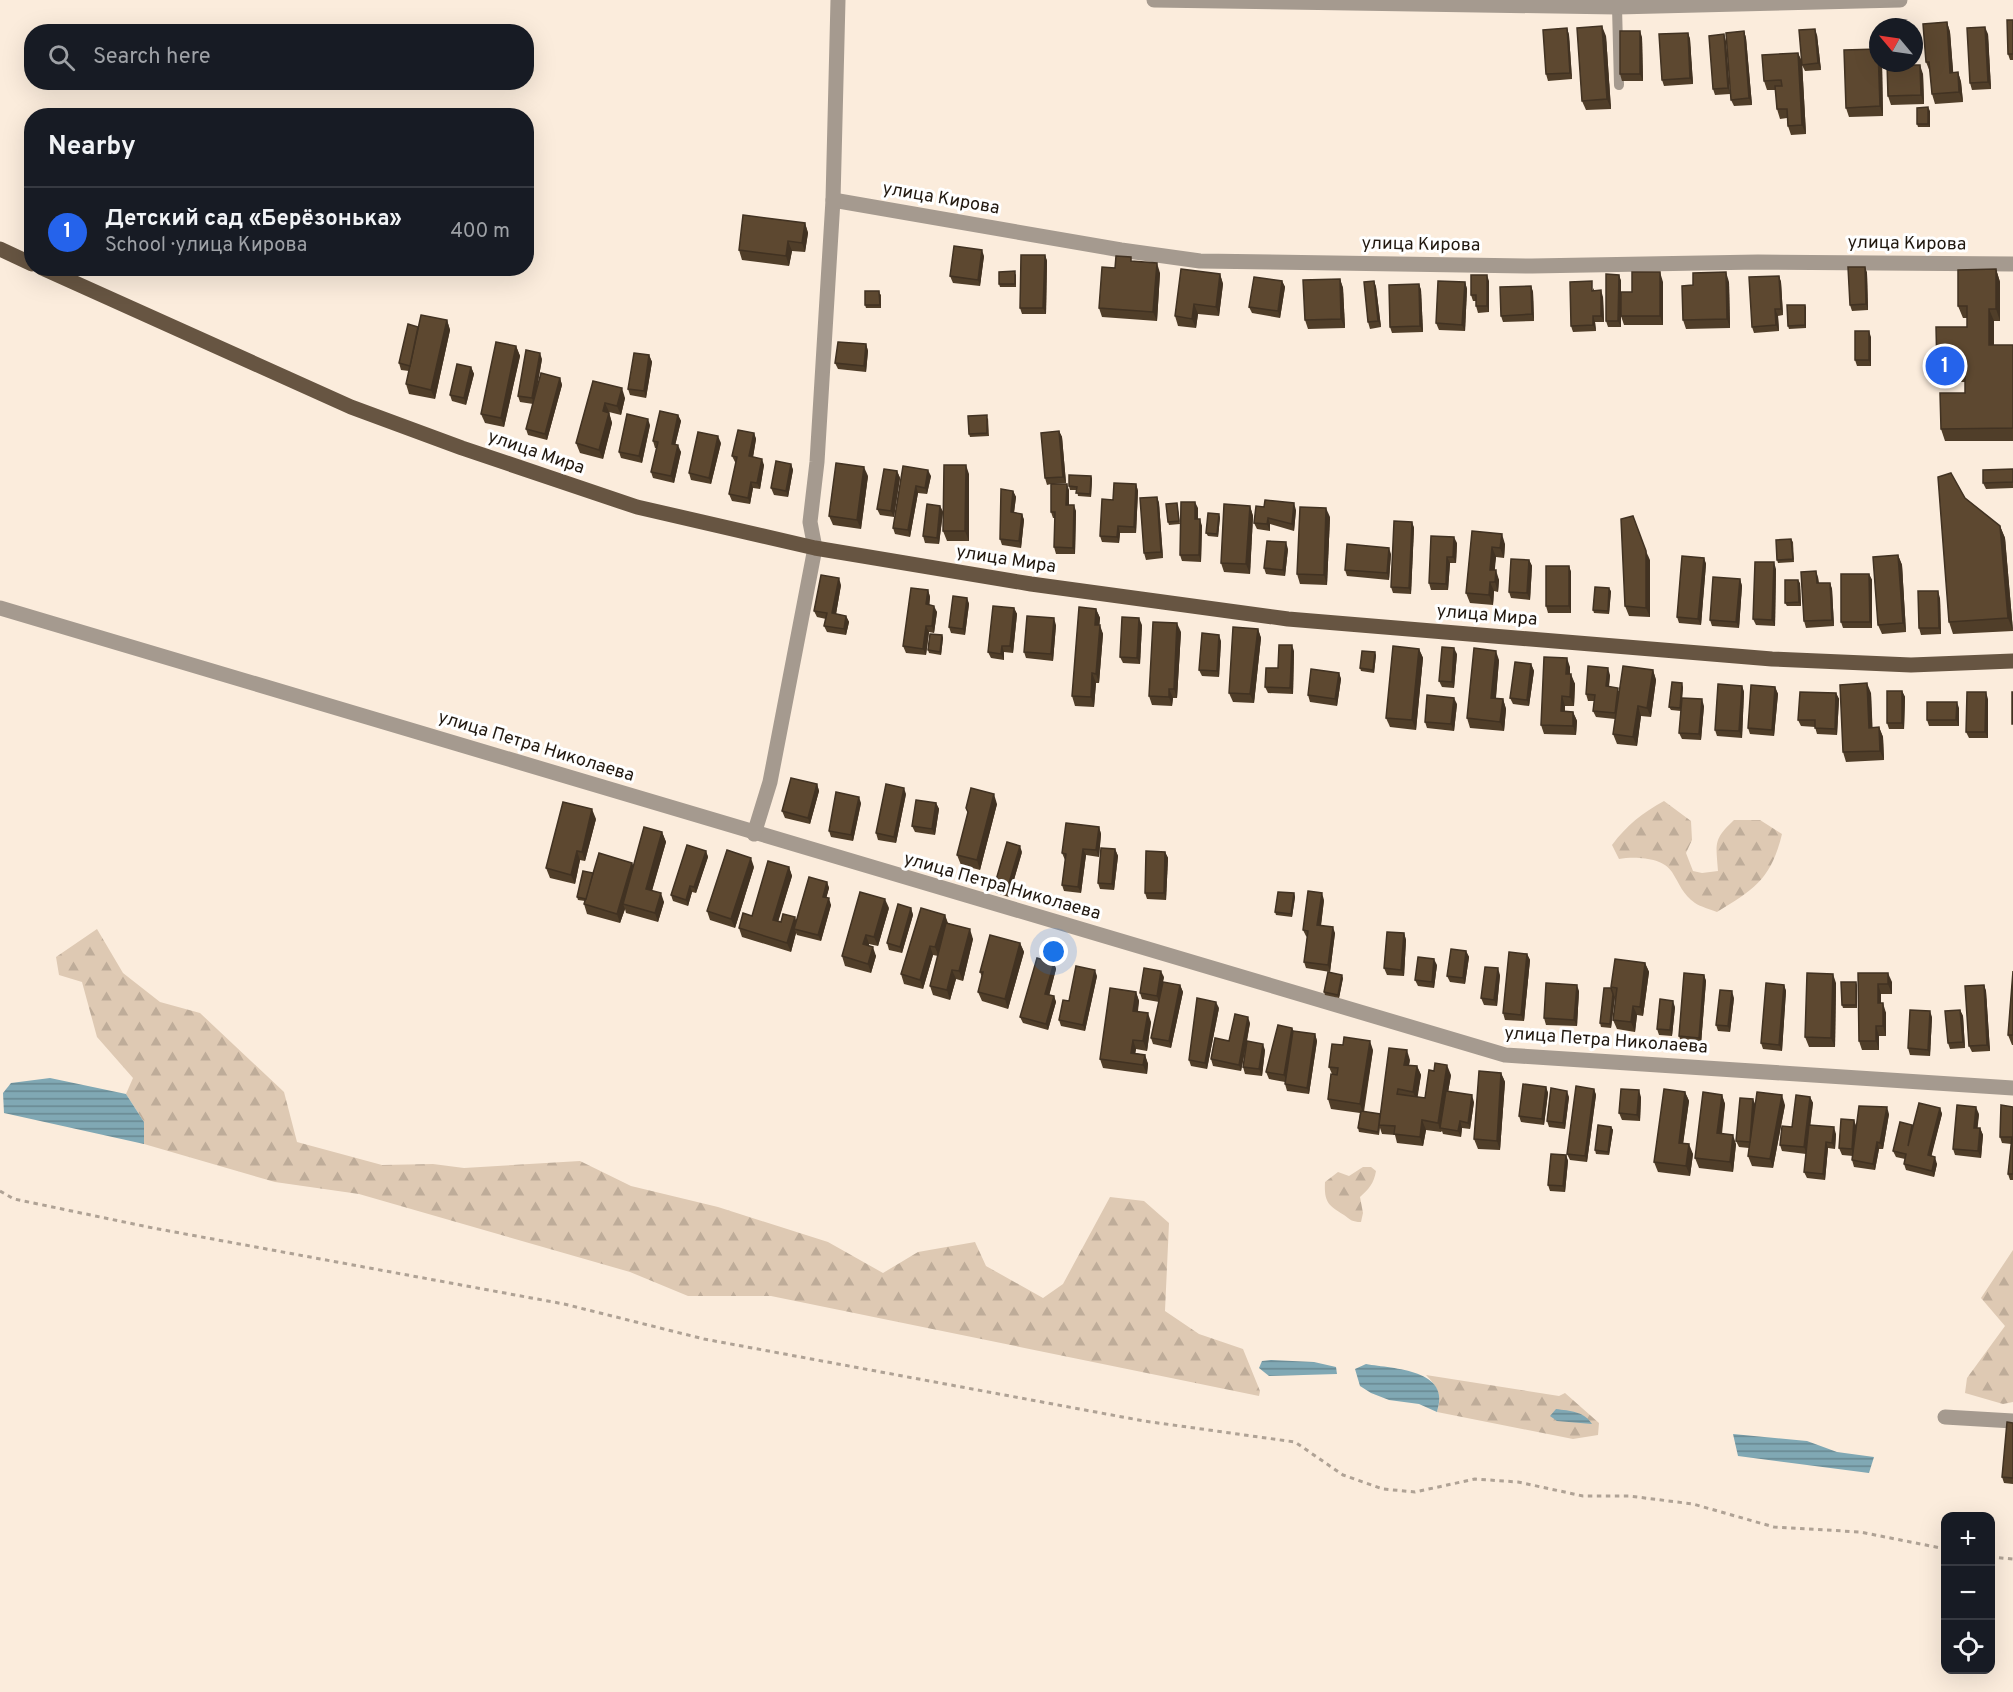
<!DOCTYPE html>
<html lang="en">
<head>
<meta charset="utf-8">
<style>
  :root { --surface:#171b24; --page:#242831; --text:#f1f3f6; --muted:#9ea1a6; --line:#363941; --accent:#2563eb }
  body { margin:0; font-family:Overpass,sans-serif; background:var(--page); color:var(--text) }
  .controls { position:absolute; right:18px; bottom:18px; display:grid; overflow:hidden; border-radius:12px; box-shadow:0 6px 24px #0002 }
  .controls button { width:54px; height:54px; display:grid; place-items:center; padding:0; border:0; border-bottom:2px solid var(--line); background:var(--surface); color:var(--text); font:30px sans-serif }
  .compass { position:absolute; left:1869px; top:18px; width:54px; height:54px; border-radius:50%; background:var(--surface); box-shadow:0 6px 24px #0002; rotate:299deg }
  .you { position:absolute; left:1054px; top:952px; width:21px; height:21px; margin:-15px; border:4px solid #fff; border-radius:50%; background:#1a73e8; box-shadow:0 0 0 9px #1a73e833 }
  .badge { display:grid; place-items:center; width:39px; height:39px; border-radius:50%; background:var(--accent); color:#fff; font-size:20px; font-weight:700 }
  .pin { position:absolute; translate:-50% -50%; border:3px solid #fff; box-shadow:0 2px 6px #0006 }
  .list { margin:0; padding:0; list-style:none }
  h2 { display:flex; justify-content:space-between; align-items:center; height:78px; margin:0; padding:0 24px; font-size:26px }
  h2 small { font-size:20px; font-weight:400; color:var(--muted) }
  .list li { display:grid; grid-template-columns:39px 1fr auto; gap:18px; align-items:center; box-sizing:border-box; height:90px; padding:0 24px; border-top:2px solid var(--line) }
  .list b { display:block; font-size:22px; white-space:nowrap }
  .list p { margin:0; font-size:20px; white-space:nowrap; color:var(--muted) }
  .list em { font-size:20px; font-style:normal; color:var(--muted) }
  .icon { flex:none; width:33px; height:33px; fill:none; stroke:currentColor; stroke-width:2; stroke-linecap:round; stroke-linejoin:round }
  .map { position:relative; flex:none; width:2013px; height:1692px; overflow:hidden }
  .search { position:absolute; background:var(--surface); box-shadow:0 6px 24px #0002; left:24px; top:24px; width:510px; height:66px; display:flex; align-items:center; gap:15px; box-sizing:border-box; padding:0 21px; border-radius:24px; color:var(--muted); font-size:22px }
  .panel { position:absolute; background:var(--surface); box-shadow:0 6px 24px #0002; left:24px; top:108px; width:510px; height:168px; border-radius:24px }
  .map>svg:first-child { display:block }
  .forest { fill:url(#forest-firs) }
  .water { fill:url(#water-rules) }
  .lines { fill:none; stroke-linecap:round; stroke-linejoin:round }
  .path { stroke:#afa295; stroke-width:3; stroke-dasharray:4.5 4.5; stroke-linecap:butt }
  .lane { stroke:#a59a8f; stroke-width:10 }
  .street { stroke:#a59a8f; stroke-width:15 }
  .primary { stroke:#675542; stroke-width:15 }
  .wall { fill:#503e29 }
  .shaded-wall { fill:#413222 }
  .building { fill:#5d4830; stroke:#413222; stroke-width:1.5 }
  .labels { text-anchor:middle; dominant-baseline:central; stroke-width:6; stroke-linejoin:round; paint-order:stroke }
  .street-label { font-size:18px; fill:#21180f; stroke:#fff }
</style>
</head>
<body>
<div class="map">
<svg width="2013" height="1692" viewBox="0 0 2013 1692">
  <defs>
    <pattern id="forest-firs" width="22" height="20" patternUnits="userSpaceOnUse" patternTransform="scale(1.5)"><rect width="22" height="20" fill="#dec9b3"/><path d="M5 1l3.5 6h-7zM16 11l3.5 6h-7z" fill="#beac99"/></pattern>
    <pattern id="water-rules" width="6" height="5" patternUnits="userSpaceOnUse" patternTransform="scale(1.5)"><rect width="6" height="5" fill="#80a8b4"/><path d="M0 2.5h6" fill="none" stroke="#688891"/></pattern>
  </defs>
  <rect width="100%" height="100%" fill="#fbecdc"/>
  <g class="forest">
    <path d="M1664,801L1691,821L1692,840L1686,853L1693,871L1702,873L1718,871C1716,843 1713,840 1734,820H1760L1782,834C1771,879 1755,889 1717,912C1710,909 1701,907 1695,903C1683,895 1679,883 1672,872C1663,857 1634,856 1619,859L1612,845C1627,825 1642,813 1664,801Z"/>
    <path d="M97,929L123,973L160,1002L200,1013L284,1092L297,1142L382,1165L433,1164L464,1168L580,1161L631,1186L718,1207L828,1242L883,1273L918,1252L975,1242L986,1266L1043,1298L1063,1284L1110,1197L1144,1201L1169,1223L1165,1311L1199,1334L1243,1349L1260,1391L1259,1396L771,1296H688L630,1272L359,1194L275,1182L144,1144V1122L126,1094L133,1078L97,1037L82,982L59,975L56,957Z"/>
    <path d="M1363,1167H1371L1376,1171C1374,1183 1369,1189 1360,1197L1363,1213L1361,1222C1352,1222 1351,1220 1344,1215C1328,1205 1324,1202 1325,1182L1338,1172L1349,1176Z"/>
    <path d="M2013,1250V1402L2003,1404L1965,1393L1967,1378L2005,1326L1981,1298Z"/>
    <path d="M1426,1375L1559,1396L1565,1393L1599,1423L1598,1435L1573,1439L1437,1412C1442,1396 1438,1387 1426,1375Z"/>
  </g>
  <g class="water">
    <path d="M50,1078L126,1094L144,1122V1144L4,1113L3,1093L11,1083Z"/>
    <path d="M1271,1360L1314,1362L1336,1367L1337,1374L1269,1376L1259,1368L1262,1361Z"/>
    <path d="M1366,1364C1394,1369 1452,1369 1437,1412L1419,1404L1389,1400L1371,1393L1360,1386L1355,1369Z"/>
    <path d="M1556,1409C1570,1411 1584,1411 1592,1424L1557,1421L1550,1416Z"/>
    <path d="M1733,1434L1807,1441L1837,1452L1874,1457L1869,1473L1738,1456Z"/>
  </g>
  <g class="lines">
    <g class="path">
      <path d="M0,1191L14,1199L153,1228L564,1304L704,1339L1144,1421L1295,1442L1343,1475L1383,1489L1415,1492L1475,1479L1518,1482L1583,1496H1629L1693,1504L1774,1527L1860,1532L1946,1549"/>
      <path d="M1990,1557L2013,1559"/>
    </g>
    <path class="lane" d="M1617,7L1619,85"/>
    <g class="street">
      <path d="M1154,0L1617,7L1900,0"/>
      <path d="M833,200L1121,250L1200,261L1532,266L1758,262L2013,264"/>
      <path d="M0,608L1505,1055L2013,1088"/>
      <path d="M754,834L770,782L815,548L810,522L817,462L833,200L838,0"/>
      <path d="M1945,1417L2013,1421"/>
    </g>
    <g class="primary">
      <path d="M0,249L32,264"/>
      <path d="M42,268L351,407L462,448L637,507L815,548L1031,584L1288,619L1772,659L1911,665L2013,661"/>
    </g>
  </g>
  <g class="wall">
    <path d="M2013,20V60H2010L2008,54Z"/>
    <path d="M1947,22L1950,32L1953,72H1958L1961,82L1963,102L1935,104L1932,94L1930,72L1926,62Z"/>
    <path d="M1567,28L1569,35L1572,79L1548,81L1546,74Z"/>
    <path d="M1744,31L1746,38L1752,105L1734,106L1731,100Z"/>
    <path d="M1688,33L1690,39L1693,84L1664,86L1662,80Z"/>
    <path d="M1988,34L1991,89L1972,90L1970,83Z"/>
    <path d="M1817,35L1821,70L1805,71L1802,65Z"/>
    <path d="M1606,36L1611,109L1586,110L1582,101Z"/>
    <path d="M1642,37L1643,81H1622L1620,74Z"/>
    <path d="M1726,41L1730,94L1715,95L1713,89Z"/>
    <path d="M1798,53L1802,62L1806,134L1791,135L1788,126L1787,118L1780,119L1777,109L1776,90H1767L1764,81Z"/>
    <path d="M1878,63H1882L1883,116L1849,117L1846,108Z"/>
    <path d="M1887,63H1909V65L1923,74L1924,104L1891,105L1888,96Z"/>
    <path d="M1930,111V127H1918L1917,124Z"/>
    <path d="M805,223L808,233L805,252L792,251L789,266L742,260L739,250Z"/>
    <path d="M1045,255L1047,261L1046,314H1022L1020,308Z"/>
    <path d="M984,256L980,286L953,283L950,276Z"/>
    <path d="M1133,262L1160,273L1157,321L1102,317L1099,308L1115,268Z"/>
    <path d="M1865,267L1867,273L1868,310L1852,311L1850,305Z"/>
    <path d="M1996,269L2000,282V321H1994V345H2013V441H1945L1941,429L1965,393V382H1941L1937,370L1967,327V318H1963L1958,306Z"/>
    <path d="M1016,274V287H1000L999,284Z"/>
    <path d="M1220,274L1223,284L1219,316L1198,314L1196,328L1178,326L1175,316Z"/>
    <path d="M1619,275L1621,281V292H1632L1663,282V325H1624L1621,316V327H1608L1606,321Z"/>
    <path d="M1779,276L1781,282L1783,315L1778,316L1779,331L1754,333L1752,327Z"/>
    <path d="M1340,279L1343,288L1345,328L1308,329L1305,320Z"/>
    <path d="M1282,281L1285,287L1280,318L1252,313L1249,307Z"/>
    <path d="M1374,281L1376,287L1381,327L1370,329L1368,322Z"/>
    <path d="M1489,281V312L1478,313L1476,306V301H1473L1471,295Z"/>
    <path d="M1465,282L1467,289L1465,331L1439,330L1436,323Z"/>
    <path d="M1729,282L1730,328L1686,329L1683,320L1693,285Z"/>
    <path d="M1419,284L1421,290L1423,332L1392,333L1390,327Z"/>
    <path d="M1531,286L1533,292L1534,321L1503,322L1501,316Z"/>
    <path d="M1594,288V291L1603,297L1604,322H1595L1596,331L1573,332L1571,326Z"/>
    <path d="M881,294V308H866L865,305Z"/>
    <path d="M1805,305L1806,308V328L1789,329L1788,326Z"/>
    <path d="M447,320L450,330L435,399L409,394L406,384L409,371L401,370L399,363L418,327Z"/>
    <path d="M1871,337V366H1857L1855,360Z"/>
    <path d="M866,344L868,351L866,372L838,369L835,363Z"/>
    <path d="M516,346L520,356L504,427L485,423L481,414Z"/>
    <path d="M649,355L652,362L646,398L630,395L628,389Z"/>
    <path d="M542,359L537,388L560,378L562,385L547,440L528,435L526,429L533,404L520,402L518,396Z"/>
    <path d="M471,367L474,374L466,405L452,401L450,395Z"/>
    <path d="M593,381L625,398L621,415L609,412L612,423L603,459L580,453L576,443Z"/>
    <path d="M678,415L681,421L675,445L681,452L674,483L653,478L651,472L657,448H655L653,441Z"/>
    <path d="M988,418L989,436L970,437L969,434Z"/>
    <path d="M650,425L642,463L621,458L619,452Z"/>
    <path d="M1059,431L1062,437L1066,483L1054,484L1069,490V505L1076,511L1075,554H1056L1054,547L1055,518H1053L1051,512V484L1047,485L1045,478Z"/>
    <path d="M754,433L756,439L753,457L764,465L760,489L753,488L750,504L732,501L729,494L736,462H735L732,456Z"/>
    <path d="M721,443L711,484L691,480L689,473Z"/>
    <path d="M791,464L793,470L788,497L774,495L771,488Z"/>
    <path d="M903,466L931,476L927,494L918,493L910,537L895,534L893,528Z"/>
    <path d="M2013,469V488L1986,489L1983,483Z"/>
    <path d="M897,471L900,478L894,517L880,515L877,509Z"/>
    <path d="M969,474V541H947L943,531Z"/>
    <path d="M868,476L861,529L833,525L829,516Z"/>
    <path d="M1091,476L1092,479L1091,497L1078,496L1077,490H1070L1069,486Z"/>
    <path d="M1136,484L1138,491L1136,533H1120L1119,543L1102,542L1100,536L1113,500Z"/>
    <path d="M1013,491L1016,497L1014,513L1022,514L1024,520L1021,548L1002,545L1000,539Z"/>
    <path d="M1157,497L1159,503L1163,558L1146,560L1144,553Z"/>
    <path d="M1965,498L2000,526L2005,538L2013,631L1953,634L1949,622Z"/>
    <path d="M1177,503L1180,524L1169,525L1168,522Z"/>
    <path d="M940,506L943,512L939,544L925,543L923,536Z"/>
    <path d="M1250,506L1253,516L1250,574L1224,572L1221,563Z"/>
    <path d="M1198,508V519L1202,526L1201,562L1182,561L1180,555Z"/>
    <path d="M1296,510L1294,531L1270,524V531L1257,529L1254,523Z"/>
    <path d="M1220,517L1218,537L1208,536L1206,533Z"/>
    <path d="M1330,517L1327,585L1300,584L1297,574Z"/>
    <path d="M1412,522L1414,528L1411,594L1393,593L1391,587Z"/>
    <path d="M1472,531L1505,544L1504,558L1496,557L1494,570L1499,580L1498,592L1494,591L1493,605L1470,603L1466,593Z"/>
    <path d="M1791,539L1793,542L1794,562L1778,563L1777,560Z"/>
    <path d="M1457,543L1456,563H1450L1448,590H1431L1429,583Z"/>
    <path d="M1288,549L1285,576L1266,574L1264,568Z"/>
    <path d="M1391,554L1389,580L1347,576L1345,570Z"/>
    <path d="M1898,555L1902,565L1906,632L1882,634L1878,625Z"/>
    <path d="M1704,558L1706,564L1701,625L1679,623L1677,617Z"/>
    <path d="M1529,560L1532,566L1530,600L1511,598L1509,592Z"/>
    <path d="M1650,560V617L1629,616L1625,606Z"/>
    <path d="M1569,566L1571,572V613H1548L1546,606Z"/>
    <path d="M1776,569L1775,626L1756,625L1753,619Z"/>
    <path d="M1869,574L1872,580V628H1843L1841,622Z"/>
    <path d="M1818,577L1819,583H1830L1832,589L1834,626L1806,628L1804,621Z"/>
    <path d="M1740,579L1742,586L1739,628L1712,626L1710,620Z"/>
    <path d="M1800,583L1801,606H1787L1785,603Z"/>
    <path d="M841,585L836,614L846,616L849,622L846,635L827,632L824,626L826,619L817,617L814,611Z"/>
    <path d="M928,590L930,597L929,605L937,612L934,633L929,632L926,655L906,653L903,646Z"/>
    <path d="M1611,591L1609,614L1594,613L1593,610Z"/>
    <path d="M967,598L969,604L965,635L951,633L949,627Z"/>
    <path d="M1940,598L1941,634L1921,635L1919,628Z"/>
    <path d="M1014,608L1017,614L1013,653L1004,652V660L991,658L988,652Z"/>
    <path d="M1096,609L1100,618L1099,625L1103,634L1099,683H1096L1094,707L1075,706L1072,696Z"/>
    <path d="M1056,625L1053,661L1026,658L1024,652Z"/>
    <path d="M1142,625L1140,664L1123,663L1120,657Z"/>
    <path d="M1258,629L1261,638L1254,703L1233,702L1229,693Z"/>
    <path d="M1181,632L1177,698H1173L1172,706L1152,705L1149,696Z"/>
    <path d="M942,635L943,638L941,655L929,653L928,650Z"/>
    <path d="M1221,641L1219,677L1202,676L1199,670Z"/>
    <path d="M1419,649L1423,658L1416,730L1390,727L1386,718Z"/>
    <path d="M1294,651L1293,694L1268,693L1265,687L1278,668Z"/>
    <path d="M1457,654L1454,688L1442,687L1439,681Z"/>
    <path d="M1376,655L1374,673L1361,671L1360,668Z"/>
    <path d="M1499,660L1496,698L1503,699L1506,709L1504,731L1470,728L1467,718Z"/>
    <path d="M1531,664L1534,671L1529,706L1513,704L1510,698Z"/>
    <path d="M1570,667V674L1575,684L1574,706H1565V711L1573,712L1577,721L1576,735L1544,734L1541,725Z"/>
    <path d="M1653,670L1656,680L1651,717L1641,716L1637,746L1617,744L1613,734L1615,719L1596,717L1593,711L1594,701H1588L1586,694L1610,675L1609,687L1619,691Z"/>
    <path d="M1339,673L1341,679L1337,706L1310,702L1308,695Z"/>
    <path d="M1742,686L1744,692L1742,738L1717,736L1715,730Z"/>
    <path d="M1683,687L1681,711L1671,710L1669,707Z"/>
    <path d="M1775,687L1778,694L1774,736L1750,734L1748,728Z"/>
    <path d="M1902,691L1905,697L1904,729H1889L1887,723Z"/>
    <path d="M1836,693L1839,699L1837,735L1817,734L1815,727L1801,726L1798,720Z"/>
    <path d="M1871,693L1872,728L1879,727L1883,737L1884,760L1846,762L1843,752Z"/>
    <path d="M1988,699V738H1969L1966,732Z"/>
    <path d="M1457,704L1454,731L1427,728L1425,722Z"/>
    <path d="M1704,706L1701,740L1682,739L1679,733Z"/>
    <path d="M1959,708V726H1929L1927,720Z"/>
    <path d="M817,784L819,791L810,824L785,818L782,811Z"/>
    <path d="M906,794L896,843L878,840L876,833Z"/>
    <path d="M861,803L853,841L831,837L829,831Z"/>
    <path d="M936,803L939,809L935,835L915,832L912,826Z"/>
    <path d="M997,804L980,870L961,865L957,855L968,814L966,808Z"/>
    <path d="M596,819L585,861L580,860L575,884L550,878L546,868Z"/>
    <path d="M1099,827L1101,834L1099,857L1086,855L1081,893L1064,891L1062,885L1065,860L1062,853Z"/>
    <path d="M662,832L666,842L652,890L664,902L658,922L626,913L625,909L620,923L587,914L584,904L585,901L578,900L577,897L593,873L632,863L633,866Z"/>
    <path d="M1115,849L1118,856L1114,890L1100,889L1098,883Z"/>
    <path d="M706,851L708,857L696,893L692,892L688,906L673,901L671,895Z"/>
    <path d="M1022,852L1009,897L996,893L994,887Z"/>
    <path d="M1165,852L1168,858L1166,900L1147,899L1145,893Z"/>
    <path d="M754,867L735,928L710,920L707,911Z"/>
    <path d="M789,867L792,876L778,921L781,922L795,917L796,922L827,882L829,888L826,898L831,905L821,941L797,935L796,933L791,952L742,937L739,928L752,916Z"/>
    <path d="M1294,893L1295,897L1292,917L1276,915L1275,912Z"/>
    <path d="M1324,900L1321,926L1335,933L1330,972L1306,968L1304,962L1307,937L1306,936L1303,930Z"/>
    <path d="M889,908L878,946L869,944V946L876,956L871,973L845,966L842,956Z"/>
    <path d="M911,908L913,915L902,953L889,950L887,943Z"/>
    <path d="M945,915L948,923L973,939L963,981L956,979L950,1000L933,995L930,986L938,956L933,955L923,989L904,984L901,974Z"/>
    <path d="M1404,933L1406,940L1404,976L1387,975L1384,968Z"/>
    <path d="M1020,943L1024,952L1008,1009L982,1001L978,992L982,977L980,972Z"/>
    <path d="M1466,951L1469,957L1465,984L1450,982L1447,976Z"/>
    <path d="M1527,954L1530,960L1524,1021L1505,1020L1503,1013Z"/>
    <path d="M1054,963L1056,969L1049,995L1054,996L1056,1002L1048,1030L1023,1023L1020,1017Z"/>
    <path d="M1645,963L1649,972L1643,1016L1637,1015L1635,1032L1617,1029L1613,1020L1616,997H1615L1611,1028L1601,1027L1600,1023L1611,987Z"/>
    <path d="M1437,965L1434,988L1418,986L1415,980Z"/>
    <path d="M2013,971V1045H2012L2008,1035Z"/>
    <path d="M1858,973L1892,982V994H1881V1003L1886,1013V1036H1879V1050H1862L1859,1041Z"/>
    <path d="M1500,975L1497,1006L1484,1005L1481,998Z"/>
    <path d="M1704,975L1706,981L1701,1044L1681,1042L1679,1036Z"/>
    <path d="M1097,976L1085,1031L1061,1026L1059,1020L1069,1001Z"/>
    <path d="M1164,977L1162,985H1180L1183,992L1171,1048L1153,1044L1151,1038L1159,1002L1142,999L1140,993Z"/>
    <path d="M1343,978L1339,998L1325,995L1324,992Z"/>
    <path d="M1836,983L1835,1047H1809L1805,1037Z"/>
    <path d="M1784,985L1786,991L1782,1051L1763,1049L1761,1043Z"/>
    <path d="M1857,985V1008H1843L1842,1005Z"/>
    <path d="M1984,985L1986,991L1990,1051L1972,1052L1969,1046Z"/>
    <path d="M1579,991L1577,1026L1546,1025L1544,1018Z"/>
    <path d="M1136,992L1139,1001L1138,1011L1151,1022L1147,1051L1136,1049L1135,1053L1145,1055L1148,1064L1147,1074L1103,1068L1100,1059Z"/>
    <path d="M1734,998L1730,1032L1718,1031L1716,1025Z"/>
    <path d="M1675,1007L1672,1036L1659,1035L1657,1029Z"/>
    <path d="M1219,1008L1207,1069L1191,1066L1189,1060Z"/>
    <path d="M1960,1010L1963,1016L1965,1048L1950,1049L1948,1043Z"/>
    <path d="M1932,1017L1930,1056L1910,1055L1908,1048Z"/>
    <path d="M1250,1023L1247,1041L1265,1050L1262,1076L1245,1074L1243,1067L1245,1052L1241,1071L1213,1066L1211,1059L1229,1041Z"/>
    <path d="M1292,1028L1293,1031L1315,1034L1317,1041L1309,1094L1287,1091L1285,1084V1082L1269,1079L1266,1072Z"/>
    <path d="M1373,1050L1364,1112L1380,1114L1410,1060L1409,1065L1417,1066L1421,1075L1417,1097L1425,1098L1451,1075L1448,1092L1474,1102L1470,1129L1462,1128L1461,1137L1443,1134L1442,1131L1441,1132L1426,1130L1423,1146L1397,1143L1395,1135L1382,1134L1380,1128L1379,1135L1359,1132L1358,1128L1360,1113L1331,1109L1328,1099L1332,1074L1329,1067Z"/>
    <path d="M1501,1073L1505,1082L1500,1150L1478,1149L1474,1139Z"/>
    <path d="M1546,1087L1548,1093L1544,1125L1521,1122L1519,1116Z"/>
    <path d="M1594,1089L1596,1095L1587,1162L1570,1160L1567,1154Z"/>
    <path d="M1685,1092L1689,1101L1683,1143L1693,1154L1690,1176L1658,1172L1654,1162Z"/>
    <path d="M1722,1095L1725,1104L1722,1134L1736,1144L1733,1172L1699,1168L1695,1158Z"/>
    <path d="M1569,1097L1565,1129L1549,1127L1547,1121Z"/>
    <path d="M1641,1097L1640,1121L1622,1120L1619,1113Z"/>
    <path d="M1810,1097L1813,1103L1810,1125L1836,1134L1835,1149L1828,1148L1825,1180L1807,1178L1804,1172L1806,1154L1782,1151L1780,1145L1792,1127Z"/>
    <path d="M1755,1105H1785L1773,1168L1752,1166L1748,1156L1749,1148L1739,1147L1736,1141Z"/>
    <path d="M2013,1107V1180H2010L2008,1174L2011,1144L2002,1143L2000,1137Z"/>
    <path d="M1940,1108L1942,1114L1931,1156L1937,1164L1934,1177L1906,1170L1904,1164L1905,1159L1896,1157L1893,1151L1912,1125L1913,1128Z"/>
    <path d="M1889,1114L1883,1149H1879L1875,1170L1854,1167L1852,1160L1853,1156L1842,1155L1839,1148L1854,1120L1856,1126Z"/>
    <path d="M1979,1114L1977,1128H1980L1983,1135L1981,1158L1955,1155L1953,1149Z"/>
    <path d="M1611,1127L1613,1130L1609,1155L1596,1154L1595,1150Z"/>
    <path d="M1566,1155L1568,1161L1565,1192L1550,1191L1548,1185Z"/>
    <path d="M2013,1423V1484L2004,1483L2002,1477Z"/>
  </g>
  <g class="shaded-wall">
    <path d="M1947,22L1950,32L1954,82L1950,73Z"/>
    <path d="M1602,26L1606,36L1611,109L1607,99Z"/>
    <path d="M1985,27L1988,34L1991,89L1988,82Z"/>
    <path d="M1567,28L1569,35L1572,79L1570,73Z"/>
    <path d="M1815,29L1817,35L1821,70L1818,63Z"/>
    <path d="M1640,31L1642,37L1643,81L1640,74Z"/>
    <path d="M1744,31L1746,38L1752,105L1749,98Z"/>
    <path d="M1688,33L1690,39L1693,84L1690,78Z"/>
    <path d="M1724,34L1726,41L1730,94L1728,88Z"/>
    <path d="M1798,53L1802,62L1806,134L1802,125Z"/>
    <path d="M1878,63H1882L1883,116L1880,106Z"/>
    <path d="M1920,65L1923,74L1924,104L1921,95Z"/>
    <path d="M1958,72L1961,82L1963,102L1959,92Z"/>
    <path d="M1928,107L1930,111V127L1928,124Z"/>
    <path d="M805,223L808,233L805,252L802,243Z"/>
    <path d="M788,241L792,251L789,266L786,256Z"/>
    <path d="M982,250L984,256L980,286L978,280Z"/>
    <path d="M1045,255L1047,261L1046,314L1043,308Z"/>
    <path d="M1157,263L1160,273L1157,321L1153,312Z"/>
    <path d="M1865,267L1867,273L1868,310L1866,304Z"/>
    <path d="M1996,269L2000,282V321L1996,309Z"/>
    <path d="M1660,272L1663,282V325L1660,316Z"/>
    <path d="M1726,272L1729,282L1730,328L1727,319Z"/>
    <path d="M1220,274L1223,284L1219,316L1216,307Z"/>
    <path d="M1487,275L1489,281V312L1487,306Z"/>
    <path d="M1619,275L1621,281V327L1618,321Z"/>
    <path d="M1779,276L1781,282L1783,315L1781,309Z"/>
    <path d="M1340,279L1343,288L1345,328L1341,319Z"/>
    <path d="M1282,281L1285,287L1280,318L1278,311Z"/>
    <path d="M1374,281L1376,287L1381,327L1378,321Z"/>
    <path d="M1465,282L1467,289L1465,331L1462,325Z"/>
    <path d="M1419,284L1421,290L1423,332L1420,326Z"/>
    <path d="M1531,286L1533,292L1534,321L1532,314Z"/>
    <path d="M1601,290L1603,297L1604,322L1601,316Z"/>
    <path d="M1194,304L1198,314L1196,328L1192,319Z"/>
    <path d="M1805,305L1806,308V328L1805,325Z"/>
    <path d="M1775,309L1778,316L1779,331L1776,325Z"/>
    <path d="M1989,309L1994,321V358L1989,345Z"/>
    <path d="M1593,316L1595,322L1596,331L1593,325Z"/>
    <path d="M447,320L450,330L435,399L431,390Z"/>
    <path d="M1869,331L1871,337V366L1869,360Z"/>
    <path d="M866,344L868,351L866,372L864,366Z"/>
    <path d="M516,346L520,356L504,427L501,418Z"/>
    <path d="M540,353L542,359L534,404L532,398Z"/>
    <path d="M649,355L652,362L646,398L644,391Z"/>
    <path d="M471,367L474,374L466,405L464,398Z"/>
    <path d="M560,378L562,385L547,440L545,434Z"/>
    <path d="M622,388L625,398L621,415L617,406Z"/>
    <path d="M605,403L609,412L606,421L603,411Z"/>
    <path d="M609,413L612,423L603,459L599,450Z"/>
    <path d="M678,415L681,421L674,450L672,444Z"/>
    <path d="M648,419L650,425L642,463L639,456Z"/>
    <path d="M1059,431L1062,437L1066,483L1063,477Z"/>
    <path d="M754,433L756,439L752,463L749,456Z"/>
    <path d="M718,436L721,443L711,484L709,478Z"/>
    <path d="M678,445L681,452L674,483L671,476Z"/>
    <path d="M762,459L764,465L760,489L757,483Z"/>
    <path d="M791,464L793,470L788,497L786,491Z"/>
    <path d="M966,465L969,474V541L965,531Z"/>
    <path d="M864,467L868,476L861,529L857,520Z"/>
    <path d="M928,470L931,476L927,494L925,488Z"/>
    <path d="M897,471L900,478L894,517L891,511Z"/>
    <path d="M1091,476L1092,479L1091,497L1090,494Z"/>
    <path d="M751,482L753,488L750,504L748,498Z"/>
    <path d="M1067,484L1069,490V511L1066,505Z"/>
    <path d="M1136,484L1138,491L1136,533L1134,527Z"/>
    <path d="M916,486L918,493L910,537L908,530Z"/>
    <path d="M1013,491L1016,497L1013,519L1011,512Z"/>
    <path d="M1157,497L1159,503L1163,558L1161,552Z"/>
    <path d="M1195,502L1198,508V526L1195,519Z"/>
    <path d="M1294,503L1296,510L1294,531L1292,524Z"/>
    <path d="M1074,505L1076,511L1075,554L1073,548Z"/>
    <path d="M940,506L943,512L939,544L937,538Z"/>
    <path d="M1250,506L1253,516L1250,574L1246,564Z"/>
    <path d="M1326,508L1330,517L1327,585L1324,575Z"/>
    <path d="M1022,514L1024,520L1021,548L1019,541Z"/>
    <path d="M1219,514L1220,517L1218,537L1217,534Z"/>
    <path d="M1268,518L1270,524V531L1267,524Z"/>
    <path d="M1200,519L1202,526L1201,562L1199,555Z"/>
    <path d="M1412,522L1414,528L1411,594L1409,588Z"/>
    <path d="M1118,526L1120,533L1119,543L1117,537Z"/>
    <path d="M2000,526L2005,538L2013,631L2008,618Z"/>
    <path d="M1502,534L1505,544L1504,558L1500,548Z"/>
    <path d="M1454,537L1457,543L1456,563L1453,557Z"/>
    <path d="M1286,542L1288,549L1285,576L1283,570Z"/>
    <path d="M1492,547L1496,557L1494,579L1490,570Z"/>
    <path d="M1389,548L1391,554L1389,580L1387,573Z"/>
    <path d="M1646,551L1650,560V617L1646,608Z"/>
    <path d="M1898,555L1902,565L1906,632L1903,623Z"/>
    <path d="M1447,557L1450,563L1448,590L1446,584Z"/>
    <path d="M1704,558L1706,564L1701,625L1698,619Z"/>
    <path d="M1529,560L1532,566L1530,600L1527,593Z"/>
    <path d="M1774,562L1776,569L1775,626L1772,620Z"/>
    <path d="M1569,566L1571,572V613L1569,606Z"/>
    <path d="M1496,570L1499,580L1498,592L1495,582Z"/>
    <path d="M1816,571L1818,577L1819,590L1817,583Z"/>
    <path d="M1869,574L1872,580V628L1870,622Z"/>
    <path d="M839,578L841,585L835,620L832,613Z"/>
    <path d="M1740,579L1742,586L1739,628L1736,622Z"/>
    <path d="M1798,580L1800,583L1801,606L1799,602Z"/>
    <path d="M1490,582L1494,591L1493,605L1489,595Z"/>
    <path d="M1830,583L1832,589L1834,626L1832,620Z"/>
    <path d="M1609,588L1611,591L1609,614L1608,611Z"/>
    <path d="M928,590L930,597L929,611L926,604Z"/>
    <path d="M1938,591L1940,598L1941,634L1939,628Z"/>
    <path d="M967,598L969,604L965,635L963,629Z"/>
    <path d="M934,606L937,612L934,633L932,626Z"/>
    <path d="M1014,608L1017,614L1013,653L1010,646Z"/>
    <path d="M1096,609L1100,618L1099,634L1095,625Z"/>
    <path d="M846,616L849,622L846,635L844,629Z"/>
    <path d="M1054,618L1056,625L1053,661L1051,654Z"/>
    <path d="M1139,618L1142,625L1140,664L1137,658Z"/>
    <path d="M1177,623L1181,632L1177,698L1174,689Z"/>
    <path d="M1100,625L1103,634L1099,683L1096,674Z"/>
    <path d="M926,626L929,632L926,655L923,649Z"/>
    <path d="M1258,629L1261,638L1254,703L1250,694Z"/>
    <path d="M942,635L943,638L941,655L940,652Z"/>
    <path d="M1219,635L1221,641L1219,677L1217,671Z"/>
    <path d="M1292,645L1294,651L1293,694L1290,688Z"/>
    <path d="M1002,646L1004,652V660L1001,654Z"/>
    <path d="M1454,648L1457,654L1454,688L1452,682Z"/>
    <path d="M1419,649L1423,658L1416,730L1412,720Z"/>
    <path d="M1496,651L1499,660L1495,707L1491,698Z"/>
    <path d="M1375,652L1376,655L1374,673L1373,670Z"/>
    <path d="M1567,658L1570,667V684L1566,674Z"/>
    <path d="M1531,664L1534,671L1529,706L1527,700Z"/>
    <path d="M1608,668L1610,675L1608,693L1606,686Z"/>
    <path d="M1653,670L1656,680L1651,717L1647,708Z"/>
    <path d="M1092,673L1096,683L1094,707L1091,697Z"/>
    <path d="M1339,673L1341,679L1337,706L1335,699Z"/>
    <path d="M1571,674L1575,684L1574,706L1570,697Z"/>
    <path d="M1682,683L1683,687L1681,711L1680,708Z"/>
    <path d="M1867,683L1871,693L1873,737L1869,728Z"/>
    <path d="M1742,686L1744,692L1742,738L1739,731Z"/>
    <path d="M1775,687L1778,694L1774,736L1772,730Z"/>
    <path d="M1169,689L1173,698L1172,706L1169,697Z"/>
    <path d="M1902,691L1905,697L1904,729L1902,723Z"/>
    <path d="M1986,692L1988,699V738L1985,732Z"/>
    <path d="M1836,693L1839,699L1837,735L1835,729Z"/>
    <path d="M1562,696L1565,706L1564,720L1561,711Z"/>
    <path d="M1454,698L1457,704L1454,731L1451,724Z"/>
    <path d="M1503,699L1506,709L1504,731L1500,722Z"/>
    <path d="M1702,699L1704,706L1701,740L1699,734Z"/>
    <path d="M1957,702L1959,708V726L1956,720Z"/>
    <path d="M1638,706L1641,716L1637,746L1633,737Z"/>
    <path d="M1573,712L1577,721L1576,735L1573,726Z"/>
    <path d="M1879,727L1883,737L1884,760L1880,751Z"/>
    <path d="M817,784L819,791L810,824L808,818Z"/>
    <path d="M904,788L906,794L896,843L894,837Z"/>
    <path d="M994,794L997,804L980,870L977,860Z"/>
    <path d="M859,797L861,803L853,841L851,835Z"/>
    <path d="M936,803L939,809L935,835L932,829Z"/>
    <path d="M592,809L596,819L585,861L582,852Z"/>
    <path d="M1099,827L1101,834L1099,857L1096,850Z"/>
    <path d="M662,832L666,842L650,898L646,889Z"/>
    <path d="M1020,846L1022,852L1009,897L1007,890Z"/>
    <path d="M1083,849L1086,855L1081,893L1078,887Z"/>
    <path d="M1115,849L1118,856L1114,890L1112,884Z"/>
    <path d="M577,851L580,860L575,884L571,875Z"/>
    <path d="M706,851L708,857L696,893L694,887Z"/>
    <path d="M1165,852L1168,858L1166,900L1164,893Z"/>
    <path d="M751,858L754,867L735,928L731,919Z"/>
    <path d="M632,863L636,872L623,904L625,909L620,923L617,914Z"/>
    <path d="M789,867L792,876L776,929L773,920Z"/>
    <path d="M827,882L829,888L825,903L823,897Z"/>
    <path d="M690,886L692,892L688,906L686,900Z"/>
    <path d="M661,893L664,902L658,922L655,913Z"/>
    <path d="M1294,893L1295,897L1292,917L1291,914Z"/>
    <path d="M1322,893L1324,900L1320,932L1317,925Z"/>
    <path d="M829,898L831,905L821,941L818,935Z"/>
    <path d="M885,899L889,908L878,946L874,937Z"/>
    <path d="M911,908L913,915L902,953L900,947Z"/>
    <path d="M945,915L948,925L939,957L935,947Z"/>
    <path d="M795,917L798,927L794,929L796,933L791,952L787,943Z"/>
    <path d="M1333,927L1335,933L1330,972L1328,965Z"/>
    <path d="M970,929L973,939L963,981L959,971Z"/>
    <path d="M1404,933L1406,940L1404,976L1401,970Z"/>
    <path d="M866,935L869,944L866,953L863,944Z"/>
    <path d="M1020,943L1024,952L1008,1009L1005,999Z"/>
    <path d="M930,946L933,955L923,989L920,980Z"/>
    <path d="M873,947L876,956L871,973L868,964Z"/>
    <path d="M1466,951L1469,957L1465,984L1463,978Z"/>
    <path d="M1527,954L1530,960L1524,1021L1521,1015Z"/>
    <path d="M1434,959L1437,965L1434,988L1432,982Z"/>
    <path d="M1054,963L1056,969L1048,1000L1045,994Z"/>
    <path d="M1645,963L1649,972L1643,1016L1640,1007Z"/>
    <path d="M1498,968L1500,975L1497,1006L1494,1000Z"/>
    <path d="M952,970L956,979L950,1000L947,990Z"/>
    <path d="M1095,970L1097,976L1085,1031L1083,1025Z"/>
    <path d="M1161,971L1164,977L1159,1002L1157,996Z"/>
    <path d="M1888,973L1892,982V994L1888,984Z"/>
    <path d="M1833,974L1836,983L1835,1047L1831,1038Z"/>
    <path d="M1342,975L1343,978L1339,998L1338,995Z"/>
    <path d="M1704,975L1706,981L1701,1044L1699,1038Z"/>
    <path d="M1856,982L1857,985V1008L1856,1005Z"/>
    <path d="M1878,984L1881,994V1013L1878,1003Z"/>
    <path d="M1180,985L1183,992L1171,1048L1169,1041Z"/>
    <path d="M1577,985L1579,991L1577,1026L1574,1020Z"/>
    <path d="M1784,985L1786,991L1782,1051L1779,1045Z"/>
    <path d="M1984,985L1986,991L1990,1051L1987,1045Z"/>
    <path d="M1732,991L1734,998L1730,1032L1728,1026Z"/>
    <path d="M1136,992L1139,1001L1136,1020L1133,1011Z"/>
    <path d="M1613,994L1615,997L1611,1028L1610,1024Z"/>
    <path d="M1054,996L1056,1002L1048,1030L1046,1024Z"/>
    <path d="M1673,1001L1675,1007L1672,1036L1670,1030Z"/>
    <path d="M1216,1002L1219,1008L1207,1069L1205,1063Z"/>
    <path d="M1883,1003L1886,1013V1036L1883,1026Z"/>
    <path d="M1633,1006L1637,1015L1635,1032L1631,1022Z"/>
    <path d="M1960,1010L1963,1016L1965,1048L1963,1042Z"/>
    <path d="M1930,1011L1932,1017L1930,1056L1928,1050Z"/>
    <path d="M1148,1013L1151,1022L1147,1051L1143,1041Z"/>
    <path d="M1248,1017L1250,1023L1241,1071L1239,1065Z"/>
    <path d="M1876,1026L1879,1036V1050L1876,1041Z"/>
    <path d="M1292,1028L1295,1034L1287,1082L1284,1075Z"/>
    <path d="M1315,1034L1317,1041L1309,1094L1307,1088Z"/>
    <path d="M1133,1040L1136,1049L1134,1062L1131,1053Z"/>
    <path d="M1370,1041L1373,1050L1363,1113L1360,1104Z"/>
    <path d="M1263,1044L1265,1050L1262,1076L1259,1069Z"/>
    <path d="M1407,1050L1410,1060L1407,1074L1404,1065Z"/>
    <path d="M1145,1055L1148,1064L1147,1074L1143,1065Z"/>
    <path d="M1447,1065L1451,1075L1442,1128H1440L1441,1132L1438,1123Z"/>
    <path d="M1417,1066L1421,1075L1417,1101L1413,1092Z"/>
    <path d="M1501,1073L1505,1082L1500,1150L1497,1141Z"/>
    <path d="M1546,1087L1548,1093L1544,1125L1542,1119Z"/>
    <path d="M1594,1089L1596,1095L1587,1162L1585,1156Z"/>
    <path d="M1639,1090L1641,1097L1640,1121L1637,1115Z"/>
    <path d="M1567,1091L1569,1097L1565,1129L1563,1123Z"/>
    <path d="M1685,1092L1689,1101L1682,1152L1679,1143Z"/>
    <path d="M1472,1095L1474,1102L1470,1129L1468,1123Z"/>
    <path d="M1722,1095L1725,1104L1720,1143L1717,1133Z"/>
    <path d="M1782,1095L1785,1105L1773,1168L1770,1159Z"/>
    <path d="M1810,1097L1813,1103L1807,1154L1804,1147Z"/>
    <path d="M1753,1099L1756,1106L1750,1142Z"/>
    <path d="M1887,1107L1889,1114L1883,1149L1880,1143Z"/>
    <path d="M1976,1107L1979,1114L1977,1134L1974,1128Z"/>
    <path d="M1940,1108L1942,1114L1930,1162L1928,1155Z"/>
    <path d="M1422,1120L1426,1130L1423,1146L1420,1137Z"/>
    <path d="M1854,1120L1856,1126L1854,1156L1852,1149Z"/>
    <path d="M1460,1121L1462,1128L1461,1137L1458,1131Z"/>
    <path d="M1611,1127L1613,1130L1609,1155L1608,1152Z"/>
    <path d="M1834,1127L1836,1134L1835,1149L1832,1143Z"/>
    <path d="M1980,1128L1983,1135L1981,1158L1978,1151Z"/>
    <path d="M1733,1135L1736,1144L1733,1172L1730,1162Z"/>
    <path d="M1826,1142L1828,1148L1825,1180L1823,1174Z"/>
    <path d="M1877,1142L1879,1149L1875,1170L1873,1164Z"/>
    <path d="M1689,1144L1693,1154L1690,1176L1686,1166Z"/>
    <path d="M1566,1155L1568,1161L1565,1192L1563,1186Z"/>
    <path d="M1935,1157L1937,1164L1934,1177L1932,1171Z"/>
  </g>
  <g class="building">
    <path d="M2007,20H2013V54H2008Z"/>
    <path d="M1947,22L1950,73L1958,72L1959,92L1932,94L1929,62H1926L1923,24Z"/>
    <path d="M1885,23H1905V27H1886Z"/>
    <path d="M1602,26L1607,99L1582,101L1577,28Z"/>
    <path d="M1985,27L1988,82L1970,83L1967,28Z"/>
    <path d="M1567,28L1570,73L1546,74L1543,30Z"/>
    <path d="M1815,29L1818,63L1802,65L1799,30Z"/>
    <rect x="1620" y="31" width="20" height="43"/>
    <path d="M1744,31L1749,98L1731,100L1726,33Z"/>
    <path d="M1688,33L1690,78L1662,80L1659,34Z"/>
    <path d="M1724,34L1728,88L1713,89L1709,36Z"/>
    <path d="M1878,49L1880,106L1846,108L1844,50Z"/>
    <path d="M1798,53L1802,125L1788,126L1787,109H1777L1775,86H1782L1781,80L1764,81L1762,55Z"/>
    <path d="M1887,63H1906V65H1920L1921,95L1888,96Z"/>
    <path d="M1928,107V124H1917V108Z"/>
    <path d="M743,215L805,223L802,243L788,241L786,256L739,250Z"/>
    <path d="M954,246L982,250L978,280L950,276Z"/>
    <path d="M1021,255H1045L1043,308H1020Z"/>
    <path d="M1116,256L1131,257V261L1157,263L1153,312L1099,308L1102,267L1115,268Z"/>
    <path d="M1848,267H1865L1866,304L1850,305Z"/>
    <path d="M1181,269L1220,274L1216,307L1194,304L1192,319L1175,316Z"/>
    <path d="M1996,269V309H1989V345H2013V428L1941,429L1940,393H1965V370H1937L1936,327H1967V306H1958V270Z"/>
    <path d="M1015,271V284H999V272Z"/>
    <path d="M1632,272H1660V316H1621V292H1632Z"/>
    <path d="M1726,272L1727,319L1683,320L1682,286L1693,285V273Z"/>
    <path d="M1606,274L1619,275L1618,321H1606Z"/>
    <path d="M1471,275H1487V306H1476V295H1471Z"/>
    <path d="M1779,276L1781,309H1775L1776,325L1752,327L1749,277Z"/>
    <path d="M1254,277L1282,281L1278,311L1249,307Z"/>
    <path d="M1340,279L1341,319L1305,320L1303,280Z"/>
    <path d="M1374,281L1378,321L1368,322L1364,282Z"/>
    <path d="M1438,281L1465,282L1462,325L1436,323Z"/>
    <path d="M1592,281V291L1601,290V316H1593V325L1571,326L1570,282Z"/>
    <path d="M1419,284L1420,326L1390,327L1389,285Z"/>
    <path d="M1531,286L1532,314L1501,316L1500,287Z"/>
    <path d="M865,291H879L880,305H865Z"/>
    <path d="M1787,305H1805V325L1788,326Z"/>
    <path d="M421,315L447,320L431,390L406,384Z"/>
    <path d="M408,324L418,327L410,366L399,363Z"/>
    <rect x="1855" y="331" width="14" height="29"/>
    <path d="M496,342L516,346L501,418L481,414Z"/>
    <path d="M838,342L866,344L864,366L835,363Z"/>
    <path d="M526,350L540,353L532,398L518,396Z"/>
    <path d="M634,353L649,355L644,391L628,389Z"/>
    <path d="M457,364L471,367L464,398L450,395Z"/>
    <path d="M541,373L560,378L545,434L526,429Z"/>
    <path d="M593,381L622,388L617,406L605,403L603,411L609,413L599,450L576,443Z"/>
    <path d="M660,411L678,415L672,444L678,445L671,476L651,472L658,442L653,441Z"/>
    <path d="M627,414L648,419L639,456L619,452Z"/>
    <path d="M987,415V433L969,434L968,416Z"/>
    <path d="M738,430L754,433L749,456L762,459L757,483L751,482L748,498L729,494L737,457L732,456Z"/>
    <path d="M1059,431L1063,477L1045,478L1041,433Z"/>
    <path d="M698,432L718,436L709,478L689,473Z"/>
    <path d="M776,461L791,464L786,491L771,488Z"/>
    <path d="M836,463L864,467L857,520L829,516Z"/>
    <path d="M944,465H966L965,531H943Z"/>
    <path d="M903,466L928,470L925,488L916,486L908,530L893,528Z"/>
    <path d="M884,469L897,471L891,511L877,509Z"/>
    <path d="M2013,469V482L1983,483V470Z"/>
    <path d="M1951,473L1965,498L2000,526L2008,618L1949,622L1938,477Z"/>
    <path d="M1069,475L1091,476L1090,494L1076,493L1077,487L1069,486Z"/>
    <path d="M1114,483L1136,484L1134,527L1118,526L1117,537L1100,536L1102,499L1113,500Z"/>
    <path d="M1051,484H1067L1066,505H1074L1073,548L1054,547L1055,512H1051Z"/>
    <path d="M1001,489L1013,491L1011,512L1022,514L1019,541L1000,539Z"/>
    <path d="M1157,497L1161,552L1144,553L1140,498Z"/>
    <path d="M1265,500L1294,503L1292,524L1268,518L1267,524L1254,523L1256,506L1264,507Z"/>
    <path d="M1181,502H1195V519H1200L1199,555H1180Z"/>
    <path d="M1177,503L1179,521L1168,522L1166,504Z"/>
    <path d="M927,504L940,506L937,538L923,536Z"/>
    <path d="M1224,504L1250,506L1246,564L1221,563Z"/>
    <path d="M1300,507L1326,508L1324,575L1297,574Z"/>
    <path d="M1208,513L1219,514L1217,534L1206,533Z"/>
    <path d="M1633,516L1646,551V608L1625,606L1621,519Z"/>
    <path d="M1394,521L1412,522L1409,588L1391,587Z"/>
    <path d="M1472,531L1502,534L1500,548L1492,547L1490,570H1496L1495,582H1490L1489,595L1466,593Z"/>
    <path d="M1431,536L1454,537L1453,557H1447L1446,584L1429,583Z"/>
    <path d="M1791,539L1793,559L1777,560L1776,540Z"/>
    <path d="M1267,541L1286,542L1283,570L1264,568Z"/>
    <path d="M1347,544L1389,548L1387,573L1345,570Z"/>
    <path d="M1898,555L1903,623L1878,625L1873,557Z"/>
    <path d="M1682,556L1704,558L1698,619L1677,617Z"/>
    <path d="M1511,559L1529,560L1527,593L1509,592Z"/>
    <path d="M1755,562H1774L1772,620L1753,619Z"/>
    <rect x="1546" y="566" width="23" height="40"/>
    <path d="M1816,571L1817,583H1830L1832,620L1804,621L1801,572Z"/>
    <path d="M1841,574H1869L1870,622H1841Z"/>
    <path d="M821,575L839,578L832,613L846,616L844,629L824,626L827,613L814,611Z"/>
    <path d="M1713,577L1740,579L1736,622L1710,620Z"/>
    <path d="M1785,580H1798L1799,602L1785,603Z"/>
    <path d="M1595,587L1609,588L1608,611L1593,610Z"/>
    <path d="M911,588L928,590L926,604L934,606L932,626H926L923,649L903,646Z"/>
    <path d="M1918,591H1938L1939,628H1919Z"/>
    <path d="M953,596L967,598L963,629L949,627Z"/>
    <path d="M993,606L1014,608L1010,646H1002L1001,654L988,652Z"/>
    <path d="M1079,607L1096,609L1095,625H1100L1096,674L1092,673L1091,697L1072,696Z"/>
    <path d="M1027,616L1054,618L1051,654L1024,652Z"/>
    <path d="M1122,617L1139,618L1137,658L1120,657Z"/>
    <path d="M1153,622L1177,623L1174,689H1169V697L1149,696Z"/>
    <path d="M1233,627L1258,629L1250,694L1229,693Z"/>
    <path d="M1202,633L1219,635L1217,671L1199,670Z"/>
    <path d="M930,634L942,635L940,652L928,650Z"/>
    <path d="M1279,645H1292L1290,688L1265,687L1266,668H1278Z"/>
    <path d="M1393,646L1419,649L1412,720L1386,718Z"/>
    <path d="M1442,647L1454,648L1452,682L1439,681Z"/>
    <path d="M1474,648L1496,651L1491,698L1503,699L1500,722L1467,718Z"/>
    <path d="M1362,651L1375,652L1373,670L1360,668Z"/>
    <path d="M1544,657L1567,658L1566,674H1571L1570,697L1562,696L1561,711L1573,712V726L1541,725Z"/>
    <path d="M1515,662L1531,664L1527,700L1510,698Z"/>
    <path d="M1588,666L1608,668L1606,686L1618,688L1615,713L1593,711L1595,695L1586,694Z"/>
    <path d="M1623,666L1653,670L1647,708L1638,706L1633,737L1613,734Z"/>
    <path d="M1311,669L1339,673L1335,699L1308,695Z"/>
    <path d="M1672,682L1682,683L1680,708L1669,707Z"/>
    <path d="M1867,683L1869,728L1879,727L1880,751L1843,752L1840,685Z"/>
    <path d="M1718,684L1742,686L1739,731L1715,730Z"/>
    <path d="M1751,685L1775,687L1772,730L1748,728Z"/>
    <rect x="1887" y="691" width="15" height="32"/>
    <path d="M1800,692L1836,693L1835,729L1815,728V720H1798Z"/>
    <path d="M1967,692H1986L1985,732H1966Z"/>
    <rect x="2012" y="692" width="1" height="32"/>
    <path d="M1427,695L1454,698L1451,724L1425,722Z"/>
    <path d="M1682,698L1702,699L1699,734L1679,733Z"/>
    <path d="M1927,702H1957L1956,720H1927Z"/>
    <path d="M791,778L817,784L808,818L782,811Z"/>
    <path d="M886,784L904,788L894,837L876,833Z"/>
    <path d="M971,788L994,794L977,860L957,855L968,812L966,808Z"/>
    <path d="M836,792L859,797L851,835L829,831Z"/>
    <path d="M916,800L936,803L932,829L912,826Z"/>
    <path d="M563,802L592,809L582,852L577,851L571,875L546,868Z"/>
    <path d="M1066,823L1099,827L1096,850L1083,849L1078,887L1062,885L1066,854L1062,853Z"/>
    <path d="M644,827L662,832L646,889L661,893L655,913L623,904Z"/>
    <path d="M1007,842L1020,846L1007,890L994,887Z"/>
    <path d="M687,845L706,851L694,887L690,886L686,900L671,895Z"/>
    <path d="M1101,848L1115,849L1112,884L1098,883Z"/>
    <path d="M727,850L751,858L731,919L707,911Z"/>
    <path d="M1146,851L1165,852L1164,893H1145Z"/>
    <path d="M599,853L632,863L617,914L584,904Z"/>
    <path d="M768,861L789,867L773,920L781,922L783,914L795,917L787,943L739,928L743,913L752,916Z"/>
    <path d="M583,871L593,873L586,899L577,897Z"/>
    <path d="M809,877L827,882L823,897L829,898L818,935L794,929Z"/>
    <path d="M1308,891L1322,893L1317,925L1333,927L1328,965L1304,962L1308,931L1303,930Z"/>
    <path d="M860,892L885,899L874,937L866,935L863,944L873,947L868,964L842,956Z"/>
    <path d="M1278,892L1294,893L1291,914L1275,912Z"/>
    <path d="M898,904L911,908L900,947L887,943Z"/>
    <path d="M921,908L945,915L935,947L930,946L920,980L901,974Z"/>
    <path d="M946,923L970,929L959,971L952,970L947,990L930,986Z"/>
    <path d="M1387,932L1404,933L1401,970L1384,968Z"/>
    <path d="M990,935L1020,943L1005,999L978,992L983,972H980Z"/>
    <path d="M1451,949L1466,951L1463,978L1447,976Z"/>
    <path d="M1509,952L1527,954L1521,1015L1503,1013Z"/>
    <path d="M1418,957L1434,959L1432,982L1415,980Z"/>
    <path d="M1037,958L1054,963L1045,994L1054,996L1046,1024L1020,1017Z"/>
    <path d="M1615,959L1645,963L1640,1007L1633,1006L1631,1022L1613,1020L1617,988L1611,987Z"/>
    <path d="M1076,966L1095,970L1083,1025L1059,1020L1063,1000L1069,1001Z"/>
    <path d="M1485,967L1498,968L1494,1000L1481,998Z"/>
    <path d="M1144,968L1161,971L1157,996L1140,993Z"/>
    <path d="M2013,971V1035H2008Z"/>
    <path d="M1328,972L1342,975L1338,995L1324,992Z"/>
    <path d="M1684,973L1704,975L1699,1038L1679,1036Z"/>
    <path d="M1807,973L1833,974L1831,1038L1805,1037Z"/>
    <path d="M1858,973H1888V984H1878V1003H1883V1026H1876V1041H1859Z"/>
    <path d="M1163,982L1180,985L1169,1041L1151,1038Z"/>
    <path d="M1841,982H1856V1005H1842Z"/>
    <path d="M1546,983L1577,985L1574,1020L1544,1018Z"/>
    <path d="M1766,983L1784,985L1779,1045L1761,1043Z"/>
    <path d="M1984,985L1987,1045L1969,1046L1965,986Z"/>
    <path d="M1110,988L1136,992L1133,1011L1148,1013L1143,1041L1133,1040L1131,1053L1145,1055L1143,1065L1100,1059Z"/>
    <path d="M1604,988H1611L1613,994L1610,1024L1600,1023Z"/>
    <path d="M1720,990L1732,991L1728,1026L1716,1025Z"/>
    <path d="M1197,998L1216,1002L1205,1063L1189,1060Z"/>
    <path d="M1660,999L1673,1001L1670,1030L1657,1029Z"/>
    <path d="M1910,1010L1930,1011L1928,1050L1908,1048Z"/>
    <path d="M1960,1010L1963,1042L1948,1043L1945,1011Z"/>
    <path d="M1235,1014L1248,1017L1239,1065L1211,1059L1215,1038L1229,1041Z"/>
    <path d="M1278,1025L1292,1028L1284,1075L1266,1072Z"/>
    <path d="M1293,1031L1315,1034L1307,1088L1285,1084Z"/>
    <path d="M1344,1037L1370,1041L1360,1104L1328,1099L1331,1074L1337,1075L1338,1068L1329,1067L1332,1044L1343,1045Z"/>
    <path d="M1247,1041L1263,1044L1259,1069L1243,1067Z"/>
    <path d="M1389,1048L1407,1050L1404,1065L1417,1066L1413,1092L1398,1089L1397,1094L1425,1098L1429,1070L1434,1071L1435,1063L1447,1065L1438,1123L1422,1120L1420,1137L1394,1134L1395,1126L1379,1125Z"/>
    <path d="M1479,1071L1501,1073L1497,1141L1474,1139Z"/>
    <path d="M1523,1084L1546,1087L1542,1119L1519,1116Z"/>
    <path d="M1576,1086L1594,1089L1585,1156L1567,1154Z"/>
    <path d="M1551,1088L1567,1091L1563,1123L1547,1121Z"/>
    <path d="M1621,1089L1639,1090L1637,1115L1619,1113Z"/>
    <path d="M1664,1089L1685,1092L1679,1143L1689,1144L1686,1166L1654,1162Z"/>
    <path d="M1446,1091L1472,1095L1468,1123L1460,1121L1458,1131L1440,1128Z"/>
    <path d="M1703,1092L1722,1095L1717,1133L1733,1135L1730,1162L1695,1158Z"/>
    <path d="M1757,1092L1782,1095L1770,1159L1748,1156Z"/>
    <path d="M1796,1095L1810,1097L1804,1147L1780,1145L1782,1126L1792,1127Z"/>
    <path d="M1740,1098L1753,1099L1750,1142L1736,1141Z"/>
    <path d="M1919,1103L1940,1108L1928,1155L1935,1157L1932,1171L1904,1164L1906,1154L1893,1151L1900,1122L1912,1125L1908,1146Z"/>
    <path d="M1957,1105L1976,1107L1974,1128H1980L1978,1151L1953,1149Z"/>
    <path d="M2001,1105L2013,1107V1174H2008L2012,1137H2000Z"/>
    <path d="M1859,1106L1887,1107L1880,1143L1877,1142L1873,1164L1852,1160Z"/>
    <path d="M1361,1111L1380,1114L1378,1132L1358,1128Z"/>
    <path d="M1841,1119L1854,1120L1852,1149L1839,1148Z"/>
    <path d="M1598,1125L1611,1127L1608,1152L1595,1150Z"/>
    <path d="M1809,1125L1834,1127L1832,1143L1826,1142L1823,1174L1804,1172Z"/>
    <path d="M1551,1154L1566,1155L1563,1186L1548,1185Z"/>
    <path d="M2007,1422L2013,1423V1478L2002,1477Z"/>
  </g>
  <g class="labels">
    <g class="street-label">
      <text transform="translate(941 199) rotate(10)">улица Кирова</text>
      <text transform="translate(1907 244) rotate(1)">улица Кирова</text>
      <text transform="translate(1421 245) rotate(1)">улица Кирова</text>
      <text transform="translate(536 453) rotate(19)">улица Мира</text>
      <text transform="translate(1006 560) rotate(9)">улица Мира</text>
      <text transform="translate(1487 616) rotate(5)">улица Мира</text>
      <text transform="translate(536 747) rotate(17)">улица Петра Николаева</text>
      <text transform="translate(1002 887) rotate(16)">улица Петра Николаева</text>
      <text transform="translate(1606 1041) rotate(4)">улица Петра Николаева</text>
    </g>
  </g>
</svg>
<div class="controls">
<button>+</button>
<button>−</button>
<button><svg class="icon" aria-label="locate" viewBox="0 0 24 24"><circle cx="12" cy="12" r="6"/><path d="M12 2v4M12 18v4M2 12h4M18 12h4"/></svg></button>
</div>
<svg class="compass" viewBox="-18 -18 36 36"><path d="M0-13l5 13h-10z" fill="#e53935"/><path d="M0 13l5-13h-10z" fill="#9ea1a6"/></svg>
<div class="you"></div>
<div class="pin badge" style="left:1945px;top:366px">1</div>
<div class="search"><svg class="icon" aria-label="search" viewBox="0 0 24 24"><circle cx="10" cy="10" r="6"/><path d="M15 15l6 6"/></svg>Search here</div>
<section class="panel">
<h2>Nearby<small></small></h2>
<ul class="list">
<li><span class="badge">1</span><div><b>Детский сад «Берёзонька»</b><p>School · улица Кирова</p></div><em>400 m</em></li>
</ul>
</section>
</div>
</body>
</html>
